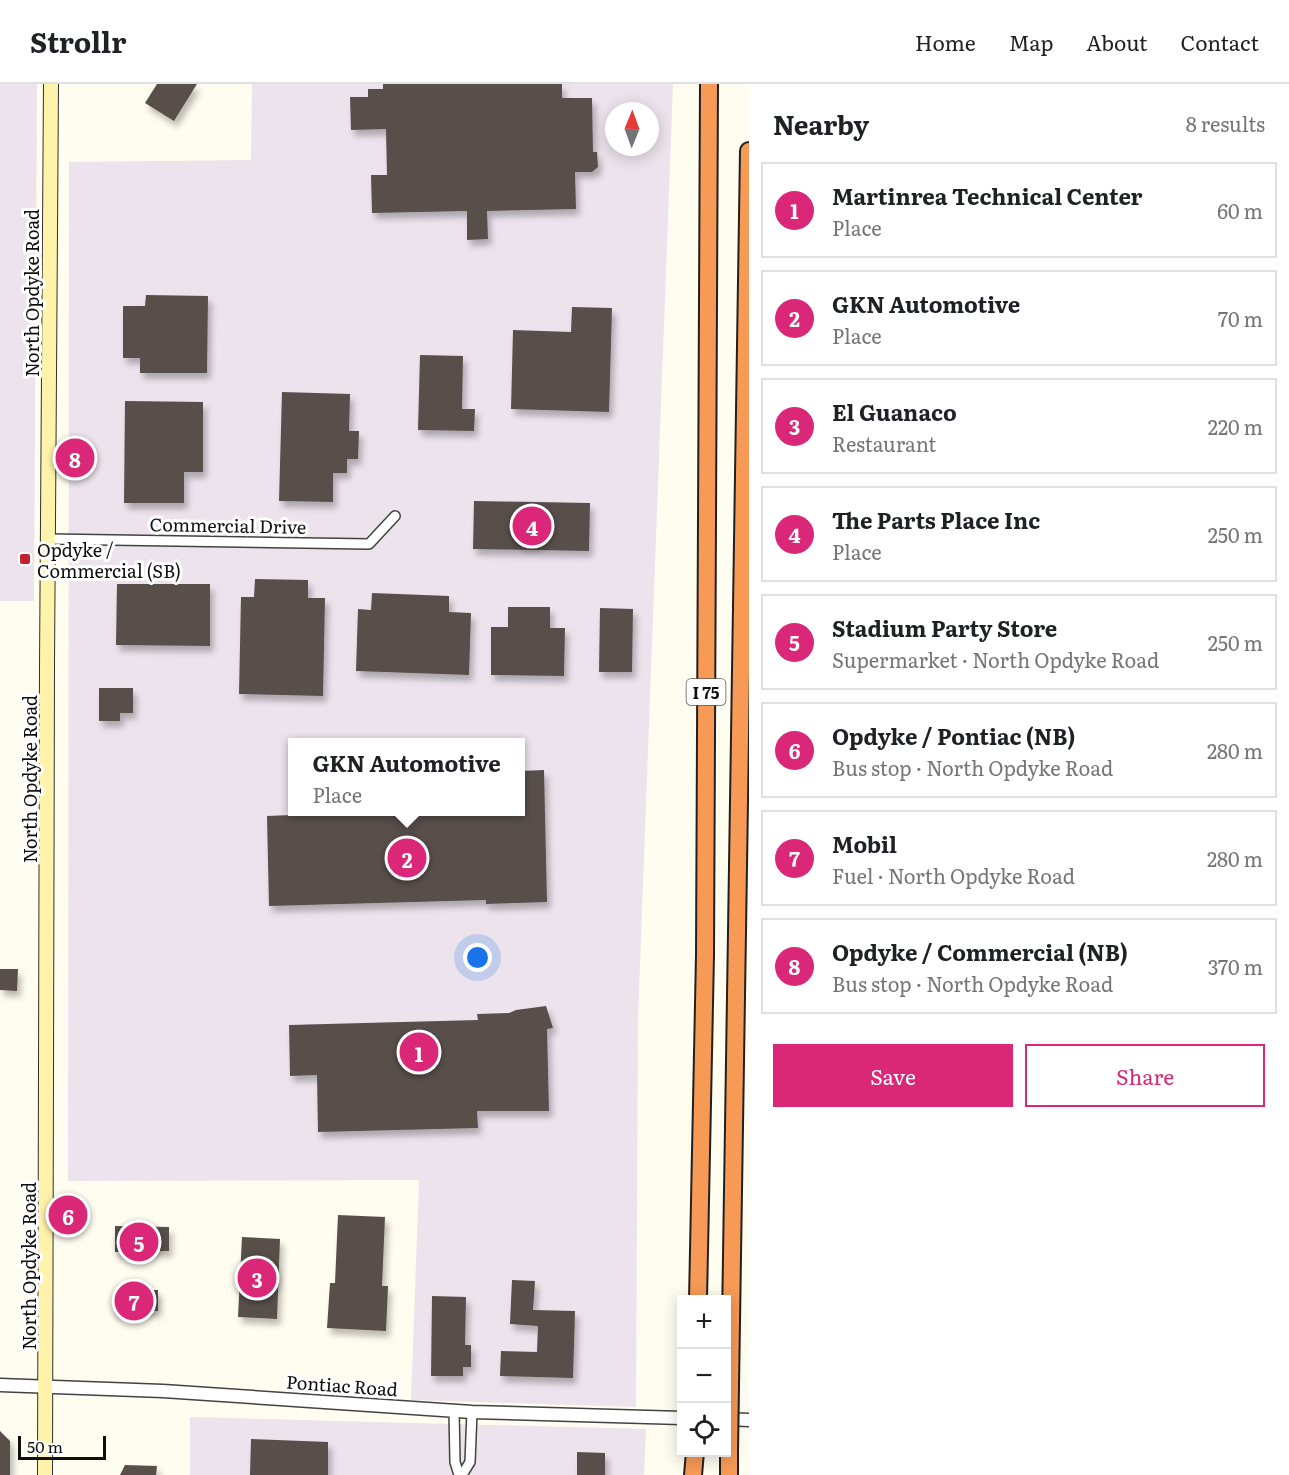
<!DOCTYPE html>
<html lang="en">
<head>
<meta charset="utf-8">
<style>
  :root { --surface:#fff; --page:#f6f6f6; --text:#202124; --muted:#757577; --line:#e0e0e0; --accent:#db2777 }
  body { margin:0; font-family:Literata,serif; background:var(--page); color:var(--text) }
  .controls { position:absolute; right:18px; bottom:18px; display:grid; overflow:hidden; border-radius:0px; box-shadow:0 3px 15px #0003 }
  .controls button { width:54px; height:54px; display:grid; place-items:center; padding:0; border:0; border-bottom:2px solid var(--line); background:var(--surface); color:var(--text); font:30px sans-serif }
  .compass { position:absolute; left:605px; top:18px; width:54px; height:54px; border-radius:50%; background:var(--surface); box-shadow:0 3px 15px #0003; rotate:1deg }
  .scale { position:absolute; left:18px; bottom:15px; width:88px; box-sizing:border-box; padding-left:6px; border:3px solid #0f0f0f; border-top:0; font-size:16px; line-height:21px; white-space:nowrap; color:#0f0f0f; -webkit-text-stroke:4px #fff; paint-order:stroke }
  .you { position:absolute; left:478px; top:874px; width:21px; height:21px; margin:-15px; border:4px solid #fff; border-radius:50%; background:#1a73e8; box-shadow:0 0 0 9px #1a73e833 }
  .badge { display:grid; place-items:center; width:39px; height:39px; border-radius:50%; background:var(--accent); color:#fff; font-size:20px; font-weight:700 }
  .pin { position:absolute; translate:-50% -50%; border:3px solid #fff; box-shadow:0 2px 6px #0006 }
  .popup { position:absolute; left:288px; top:654px; width:237px; height:78px; box-sizing:border-box; display:grid; place-content:center; border-radius:0px; background:var(--surface); filter:drop-shadow(0 2px 4px #0005); font-size:20px; white-space:nowrap; color:var(--muted) }
  .popup b { font-size:22px; color:var(--text) }
  .popup::after { content:''; position:absolute; left:50%; top:100%; margin-left:-12px; border:12px solid transparent; border-top-color:var(--surface) }
  .list { margin:0; padding:0; list-style:none }
  h2 { display:flex; justify-content:space-between; align-items:center; height:78px; margin:0; padding:0 24px; font-size:26px }
  h2 small { font-size:20px; font-weight:400; color:var(--muted) }
  .list li { display:grid; grid-template-columns:39px 1fr auto; gap:18px; align-items:center; box-sizing:border-box; height:96px; margin:0 12px 12px; padding:0 12px; border:2px solid var(--line); border-radius:0px }
  .list b { display:block; font-size:22px; white-space:nowrap }
  .list p { margin:0; font-size:20px; white-space:nowrap; color:var(--muted) }
  .list em { font-size:20px; font-style:normal; color:var(--muted) }
  .actions { display:flex; gap:12px; padding:18px 24px }
  .actions a { flex:1; padding:14px 0; border:2px solid var(--accent); border-radius:0px; text-align:center; font-size:21px; color:var(--accent) }
  .actions .main { background:var(--accent); color:#fff }
  .icon { flex:none; width:33px; height:33px; fill:none; stroke:currentColor; stroke-width:2; stroke-linecap:round; stroke-linejoin:round }
  .map { position:relative; flex:none; width:749px; height:1391px; overflow:hidden }
  header { display:flex; align-items:center; gap:36px; box-sizing:border-box; height:84px; padding:0 30px; background:var(--surface); border-bottom:2px solid var(--line) }
  header strong { font-size:28px }
  nav { display:flex; gap:33px; margin-inline-start:auto; font-size:21px }
  main { display:flex }
  aside { flex:1; background:var(--surface) }
  .map>svg:first-child { display:block }
  .industrial { fill:#ece3ed; fill-rule:evenodd }
  .building { fill:#584f4b; filter:url(#shadow) }
  .lines { fill:none; stroke-linecap:round; stroke-linejoin:round }
  .minor-casing { stroke:#424242; stroke-width:12 }
  .tertiary-casing { stroke:#424242; stroke-width:15 }
  .secondary-casing { stroke:#313131; stroke-width:16 }
  .motorway-casing { stroke:#202020; stroke-width:20 }
  .minor { stroke:#fff; stroke-width:9 }
  .tertiary { stroke:#fff; stroke-width:12 }
  .secondary { stroke:#fff3ab; stroke-width:14 }
  .motorway { stroke:#f79a56; stroke-width:16 }
  .motorway-bridge-casing { stroke:#202020; stroke-width:20; stroke-linecap:butt }
  .motorway-bridge { stroke:#f79a56; stroke-width:16 }
  .poi-dot { fill:#c22330; stroke:#fff; stroke-width:2 }
  .labels { text-anchor:middle; dominant-baseline:central; stroke-width:6; stroke-linejoin:round; paint-order:stroke }
  .shield { fill:#fff; stroke:#575757; stroke-width:1.5 }
  .shield-label { font-size:16px; font-weight:bold; fill:#0f0f0f }
  .street-label { font-size:18px; fill:#0f0f0f; stroke:#fff }
  .poi-label { font-size:18px; fill:#0f0f0f; stroke:#fff; text-anchor:start }
</style>
</head>
<body>
<header>
<strong>Strollr</strong>
<nav><a>Home</a><a>Map</a><a>About</a><a>Contact</a></nav>
</header>
<main>
<div class="map">
<svg width="749" height="1391" viewBox="0 0 749 1391">
  <defs>
    <filter id="shadow"><feDropShadow dx="3.5" dy="6" stdDeviation="3" flood-color="#0004"/></filter>
  </defs>
  <rect width="100%" height="100%" fill="#fffcf0"/>
  <g class="industrial">
    <path d="M0,0H37L34,517H0Z"/>
    <path d="M252,0H673L638,933L636,1323L411,1316L419,1096L68,1097L69,78L251,76ZM614,27H650V63H614ZM293,658H521V728H293Z"/>
    <path d="M190,1333L646,1345L644,1391H190Z"/>
  </g>
  <g class="building">
    <path d="M157,0H197L174,37L145,19Z"/>
    <path d="M383,0H562V14H592L593,68H597L598,83L592,88H575L576,125L487,127L488,155L467,156V127L372,129L371,91H387L386,45L351,46L350,13H368V5H383Z"/>
    <path d="M146,211L208,212L207,289H140V274H123V222H145Z"/>
    <path d="M572,223L612,224L609,328L511,325L513,246L571,248Z"/>
    <path d="M420,271L463,272L462,325H475L474,347L418,346Z"/>
    <path d="M282,308L350,310L349,347H359L358,375H347V389H333V418L279,417Z"/>
    <path d="M125,317L203,318V388H184V419H124Z"/>
    <path d="M474,417L590,419L589,467L473,465Z"/>
    <path d="M255,495L308,496V514H325L323,612L239,610L241,513H254Z"/>
    <path d="M117,500H210V562L116,561Z"/>
    <path d="M372,509L449,512V528L471,529L469,591L356,587L358,525L371,526Z"/>
    <path d="M508,523H550V544H565L564,592L491,591V543H508Z"/>
    <path d="M600,524L633,525L632,588H599Z"/>
    <path d="M99,604H133V629H120V637H99Z"/>
    <path d="M544,686L547,818L486,820V816L269,822L267,732L292,731L291,728H521V687Z"/>
    <path d="M0,885H18L17,907L0,906Z"/>
    <path d="M546,922L553,944L547,945L549,1027H477L478,1044L318,1048L317,991L290,992L289,941L478,936L477,930L509,929L516,926Z"/>
    <path d="M338,1131L385,1133L382,1202H388L386,1247L327,1244L330,1199H335Z"/>
    <path d="M115,1142L169,1143V1167L115,1168Z"/>
    <path d="M242,1153L280,1155L277,1235L238,1233Z"/>
    <path d="M512,1196L535,1197L533,1226L575,1227L573,1294L500,1292L501,1267L537,1268L538,1242L510,1240Z"/>
    <rect x="114" y="1206" width="44" height="21"/>
    <path d="M432,1212L466,1213L465,1261H471V1283H463V1292H431Z"/>
    <path d="M0,1347L10,1357V1391H0Z"/>
    <path d="M251,1355L328,1358V1391H250Z"/>
    <path d="M577,1368L605,1369V1391H577Z"/>
    <path d="M125,1381L157,1382L156,1391H120Z"/>
  </g>
  <g class="lines">
    <g class="minor-casing">
      <g id="minor">
        <path d="M48,455L369,460L395,432"/>
        <path d="M454,1326L455,1378L459,1391"/>
        <path d="M462,1391L470,1378L472,1328"/>
      </g>
    </g>
    <g class="tertiary-casing">
      <g id="tertiary">
        <path d="M0,1301L163,1307L472,1328L682,1334"/>
        <path d="M726,1335L749,1336"/>
      </g>
    </g>
    <g class="secondary-casing">
      <path id="secondary" d="M45,1391L47,581L51,0"/>
    </g>
    <g class="motorway-casing">
      <g id="motorway">
        <path d="M698,1216L705,871L709,0"/>
        <path d="M730,1302L749,67"/>
        <path d="M693,1391L695,1368"/>
        <path d="M729,1391V1367"/>
      </g>
    </g>
    <use href="#minor" class="minor"/>
    <use href="#tertiary" class="tertiary"/>
    <use href="#secondary" class="secondary"/>
    <use href="#motorway" class="motorway"/>
    <g class="motorway-bridge-casing">
      <path id="motorway-bridge" d="M729,1367L730,1302"/>
    </g>
    <use href="#motorway-bridge" class="motorway-bridge"/>
  </g>
  <rect class="poi-dot" x="19" y="469" width="12" height="12" rx="3"/>
  <g class="labels">
    <rect class="shield" x="686.5" y="595" width="39" height="26" rx="4.5"/>
    <g class="shield-label">
      <text x="706" y="608">I 75</text>
    </g>
    <g class="street-label">
      <text transform="translate(31 209) rotate(-90)">North Opdyke Road</text>
      <text transform="translate(228 441) rotate(1)">Commercial Drive</text>
      <text transform="translate(29 695) rotate(-90)">North Opdyke Road</text>
      <text transform="translate(28 1182) rotate(-90)">North Opdyke Road</text>
      <text transform="translate(342 1301) rotate(4)">Pontiac Road</text>
    </g>
    <g class="poi-label">
      <text x="37" y="465">Opdyke /<tspan x="37" dy="21">Commercial (SB)</tspan></text>
    </g>
  </g>
</svg>
<div class="controls">
<button>+</button>
<button>−</button>
<button><svg class="icon" aria-label="locate" viewBox="0 0 24 24"><circle cx="12" cy="12" r="6"/><path d="M12 2v4M12 18v4M2 12h4M18 12h4"/></svg></button>
</div>
<svg class="compass" viewBox="-18 -18 36 36"><path d="M0-13l5 13h-10z" fill="#e53935"/><path d="M0 13l5-13h-10z" fill="#757577"/></svg>
<div class="scale">50 m</div>
<div class="you"></div>
<div class="pin badge" style="left:419px;top:968px">1</div>
<div class="pin badge" style="left:407px;top:774px">2</div>
<div class="popup"><b>GKN Automotive</b>Place</div>
<div class="pin badge" style="left:257px;top:1194px">3</div>
<div class="pin badge" style="left:532px;top:442px">4</div>
<div class="pin badge" style="left:139px;top:1158px">5</div>
<div class="pin badge" style="left:68px;top:1131px">6</div>
<div class="pin badge" style="left:134px;top:1217px">7</div>
<div class="pin badge" style="left:75px;top:374px">8</div>
</div>
<aside>
<h2>Nearby<small>8 results</small></h2>
<ul class="list">
<li><span class="badge">1</span><div><b>Martinrea Technical Center</b><p>Place</p></div><em>60 m</em></li>
<li><span class="badge">2</span><div><b>GKN Automotive</b><p>Place</p></div><em>70 m</em></li>
<li><span class="badge">3</span><div><b>El Guanaco</b><p>Restaurant</p></div><em>220 m</em></li>
<li><span class="badge">4</span><div><b>The Parts Place Inc</b><p>Place</p></div><em>250 m</em></li>
<li><span class="badge">5</span><div><b>Stadium Party Store</b><p>Supermarket · North Opdyke Road</p></div><em>250 m</em></li>
<li><span class="badge">6</span><div><b>Opdyke / Pontiac (NB)</b><p>Bus stop · North Opdyke Road</p></div><em>280 m</em></li>
<li><span class="badge">7</span><div><b>Mobil</b><p>Fuel · North Opdyke Road</p></div><em>280 m</em></li>
<li><span class="badge">8</span><div><b>Opdyke / Commercial (NB)</b><p>Bus stop · North Opdyke Road</p></div><em>370 m</em></li>
</ul>
<div class="actions"><a class="main">Save</a><a>Share</a></div>
</aside>
</main>
</body>
</html>
